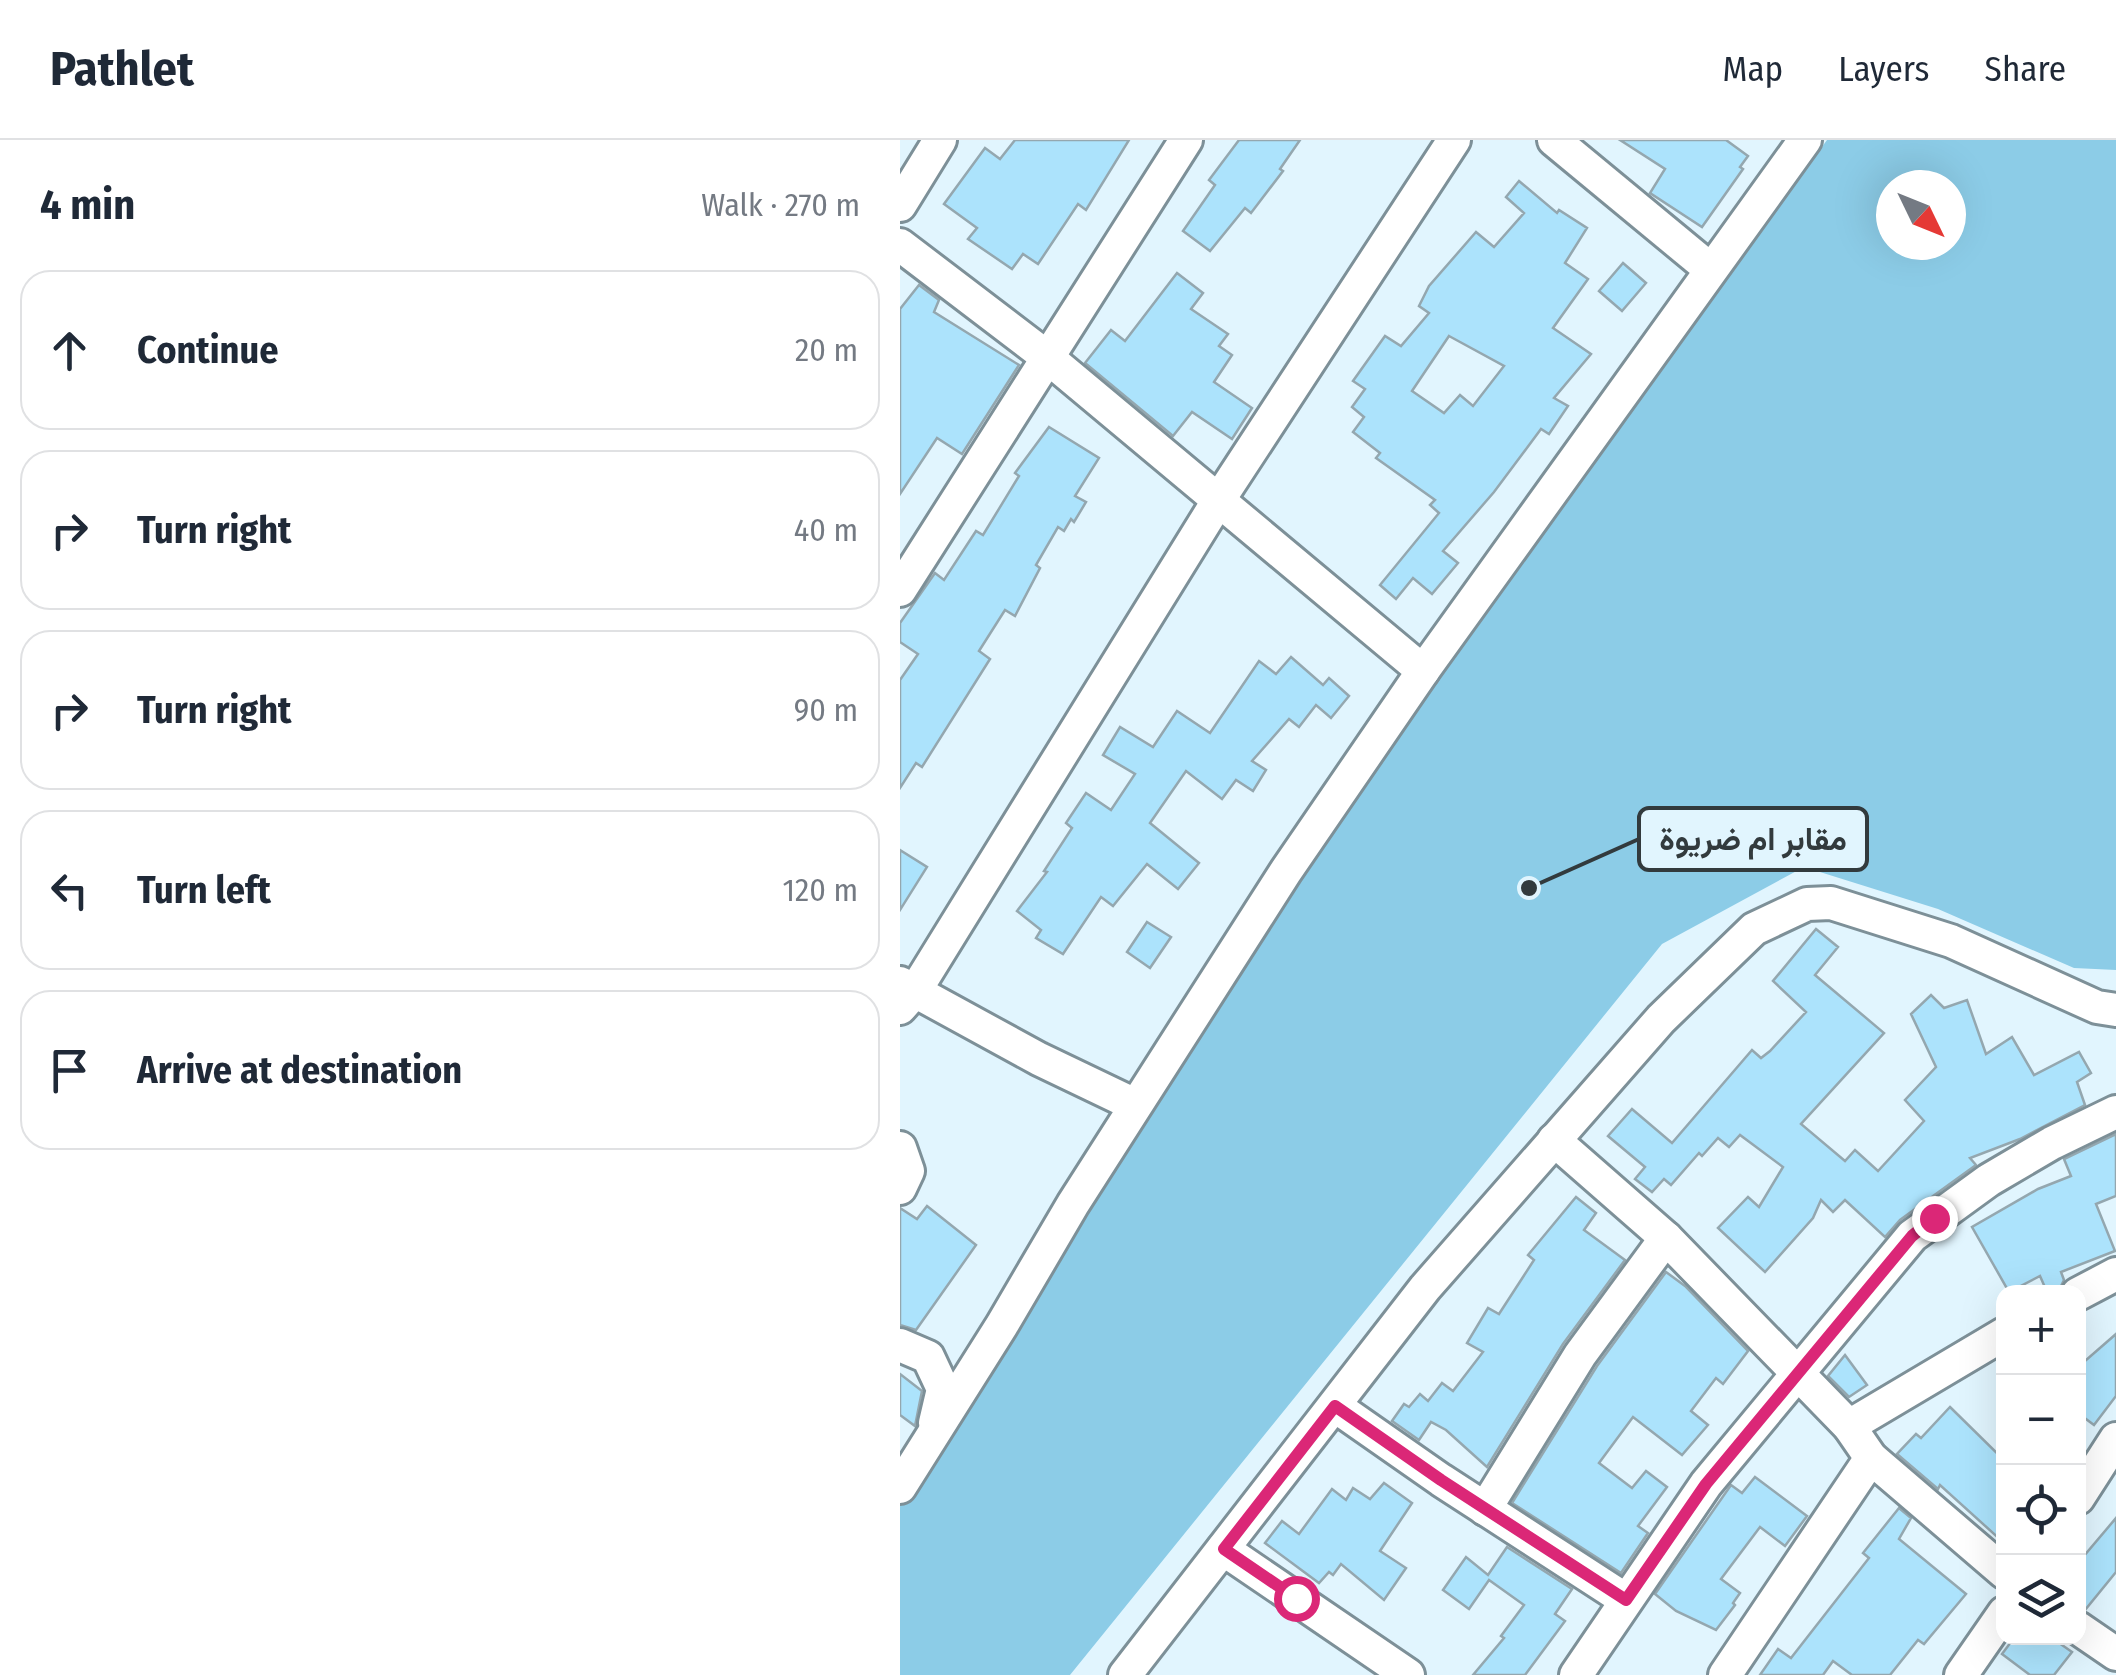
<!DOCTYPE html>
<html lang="en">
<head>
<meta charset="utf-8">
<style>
  :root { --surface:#fff; --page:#f2f2f3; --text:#1f2937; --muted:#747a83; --line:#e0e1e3 }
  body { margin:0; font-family:"Fira Sans Condensed",Vazirmatn,sans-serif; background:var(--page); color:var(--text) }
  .controls { position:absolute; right:30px; bottom:30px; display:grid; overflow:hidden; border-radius:20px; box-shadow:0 10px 40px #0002 }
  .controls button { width:90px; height:90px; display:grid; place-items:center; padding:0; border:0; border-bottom:2px solid var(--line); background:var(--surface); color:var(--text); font:50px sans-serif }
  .compass { position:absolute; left:976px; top:30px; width:90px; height:90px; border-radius:50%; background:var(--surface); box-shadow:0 10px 40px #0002; rotate:133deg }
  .stop { position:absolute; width:30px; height:30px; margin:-22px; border:8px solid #db2777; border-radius:50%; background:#fff }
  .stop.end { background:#db2777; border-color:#fff; box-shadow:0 2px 10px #0008 }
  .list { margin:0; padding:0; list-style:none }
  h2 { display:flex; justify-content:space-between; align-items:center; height:130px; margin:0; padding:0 40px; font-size:42px }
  h2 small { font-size:32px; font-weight:400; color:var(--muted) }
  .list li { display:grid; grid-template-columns:65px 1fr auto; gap:30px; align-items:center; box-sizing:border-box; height:160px; margin:0 20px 20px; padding:0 20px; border:2px solid var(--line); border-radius:30px }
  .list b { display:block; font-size:38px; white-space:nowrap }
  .list em { font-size:32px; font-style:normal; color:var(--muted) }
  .icon { flex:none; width:55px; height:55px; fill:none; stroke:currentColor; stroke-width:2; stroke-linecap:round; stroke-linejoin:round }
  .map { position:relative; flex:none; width:1216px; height:1535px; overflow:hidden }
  header { display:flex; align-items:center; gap:60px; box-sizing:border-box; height:140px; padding:0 50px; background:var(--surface); border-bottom:2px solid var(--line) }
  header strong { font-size:48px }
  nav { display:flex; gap:55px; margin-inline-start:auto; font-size:35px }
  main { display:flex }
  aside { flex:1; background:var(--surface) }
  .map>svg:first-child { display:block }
  .green { fill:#8ccce7; fill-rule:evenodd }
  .building { fill:#ace3fc; stroke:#94a7af; stroke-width:2.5; fill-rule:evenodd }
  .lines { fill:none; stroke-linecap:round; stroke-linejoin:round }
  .minor-casing { stroke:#7d9098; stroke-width:38 }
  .minor { stroke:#fff; stroke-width:32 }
  .route { stroke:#db2777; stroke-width:12 }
  .leader { fill:none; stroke:#323a3d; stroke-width:4 }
  .callout-dot { fill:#323a3d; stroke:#e1f5fe; stroke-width:4 }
  .callout { fill:#e1f5fe; stroke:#323a3d; stroke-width:4 }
  .callout-label { font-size:32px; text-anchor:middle; font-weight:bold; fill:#323a3d }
</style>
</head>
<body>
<header>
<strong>Pathlet</strong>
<nav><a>Map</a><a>Layers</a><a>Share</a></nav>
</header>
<main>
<aside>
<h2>4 min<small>Walk · 270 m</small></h2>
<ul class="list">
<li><svg class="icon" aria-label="ahead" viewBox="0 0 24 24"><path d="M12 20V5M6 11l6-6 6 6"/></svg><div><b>Continue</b></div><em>20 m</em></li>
<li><svg class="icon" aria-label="right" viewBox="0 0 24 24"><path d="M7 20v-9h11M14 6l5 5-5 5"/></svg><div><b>Turn right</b></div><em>40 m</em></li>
<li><svg class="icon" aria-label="right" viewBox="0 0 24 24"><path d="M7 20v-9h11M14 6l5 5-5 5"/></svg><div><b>Turn right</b></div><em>90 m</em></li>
<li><svg class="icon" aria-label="left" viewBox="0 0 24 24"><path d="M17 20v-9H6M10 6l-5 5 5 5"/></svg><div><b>Turn left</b></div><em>120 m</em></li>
<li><svg class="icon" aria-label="arrive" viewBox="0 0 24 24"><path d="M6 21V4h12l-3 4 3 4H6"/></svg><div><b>Arrive at destination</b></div></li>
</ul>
</aside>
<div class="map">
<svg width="1216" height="1535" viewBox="0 0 1216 1535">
  <rect width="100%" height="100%" fill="#e1f5fe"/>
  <path class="green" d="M927,0H1216V830L1174,828L1038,769L904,727L762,804L170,1535H0V1352L468,628ZM991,45H1051V105H991Z"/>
  <g class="building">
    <path d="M115,0H229L186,70L178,64L138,124L123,114L112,129L68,99L77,88L44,64L85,8L100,19Z"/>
    <path d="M339,0H400L380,29L383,31L351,73L345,68L310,111L283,91L315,45L309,40Z"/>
    <path d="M720,0H826L848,16L840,27L843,29L802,87L750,53L765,29Z"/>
    <path d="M619,41L657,73L659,70L687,88L665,123L688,139L653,188L691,214L654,258L668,266L649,294L641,289L594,352L543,411L558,423L532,454L513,438L496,459L480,445L539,373L530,365L535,360L476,318L480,313L453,292L464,277L452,267L465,249L453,241L485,196L501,206L529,173L519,166L529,146L576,92L594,107L624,73L606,57ZM549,196L604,226L573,266L560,255L544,273L512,251Z"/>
    <path d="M723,123L746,143L722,171L699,151Z"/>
    <path d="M277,133L303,153L291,169L328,194L319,206L332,215L314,242L352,268L332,299L292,272L273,296L185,223L211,190L225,201Z"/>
    <path d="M19,145L39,160L34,172L119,225L62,314L37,298L0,354V169Z"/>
    <path d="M149,287L199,318L175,356L186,362L174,382L171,379L164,391L158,387L136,425L140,428L115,476L105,470L79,511L90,519L22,627L16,623L0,648V540L18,514L0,502V483L35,433L44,440L76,391L83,395L119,336L115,333Z"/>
    <path d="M391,517L423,545L429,538L449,556L431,578L416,565L399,587L389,579L352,621L366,630L353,651L336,640L322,659L286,631L250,683L299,723L278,749L247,724L213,766L201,757L163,814L136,798L141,790L117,771L147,732L144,731L172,688L166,683L186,653L211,670L235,634L203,615L220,587L253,607L277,571L310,593L359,521L376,534Z"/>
    <path d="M0,710L27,727L0,770Z"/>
    <path d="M247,782L271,797L250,828L227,812Z"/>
    <path d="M916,789L938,807L915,835L984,893L901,984L945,1021L955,1010L978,1031L1024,981L1005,960L1036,927L1011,874L1031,855L1044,868L1067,860L1086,914L1112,897L1134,935L1179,912L1191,933L1177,942L1185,965L1120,999L1070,1018L1076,1025L1000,1080L985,1097L945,1060L933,1072L921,1060L913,1078L865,1132L818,1088L848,1057L859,1067L883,1027L840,995L829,1007L818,998L802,1016L799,1013L771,1045L764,1039L752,1052L735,1039L745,1027L708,996L732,969L772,1003L852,910L861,918L870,911L906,872L873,841Z"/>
    <path d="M1216,994V1056L1196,1064L1215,1111L1161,1132L1164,1140L1158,1152H1147L1140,1136L1109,1152L1072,1087L1138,1049L1171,1036L1164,1019Z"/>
    <path d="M676,1057L696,1073L684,1090L725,1120L663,1204L587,1327L546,1290L531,1282L519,1300L492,1281L504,1264L509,1267L520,1254L528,1261L542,1243L553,1251L583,1212L567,1203L588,1168L599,1174L634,1120L628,1115Z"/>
    <path d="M27,1066L76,1105L16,1190L0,1185V1068L17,1079Z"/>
    <path d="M766,1132L785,1146L848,1211L823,1244L816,1238L791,1271L808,1285L782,1315L733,1277L699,1323L732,1348L746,1331L767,1347L738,1386L748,1393L721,1433L612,1363L697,1226Z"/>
    <path d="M1216,1194V1256L1194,1285L1178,1273V1227Z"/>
    <path d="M945,1215L967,1245L949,1257L928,1236Z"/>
    <path d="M0,1234L22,1251L15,1286L0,1275Z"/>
    <path d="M1050,1267L1104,1320V1403L1040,1345L1038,1349L997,1314L1016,1294L1021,1298Z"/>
    <path d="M855,1337L907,1376L885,1406L860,1387L821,1439L840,1453L833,1463L835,1465L816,1490L776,1471L755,1454L831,1345L842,1353Z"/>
    <path d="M484,1343L512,1363L480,1411L506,1428L484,1460L441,1424L433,1435L429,1432L419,1443L365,1403L382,1381L399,1394L432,1349L446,1360L453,1348L470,1359Z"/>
    <path d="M999,1368L1011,1378L999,1399L1066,1454L1024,1504L1018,1500L990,1535H952L933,1521L923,1535H860L878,1509L891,1518L969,1418L963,1413Z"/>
    <path d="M1216,1378V1432L1185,1470L1178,1468V1423Z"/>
    <path d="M607,1407L672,1449L655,1474L665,1481L625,1535H573L604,1498L601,1496L624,1465L589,1440L569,1469L543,1450L566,1417L588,1435Z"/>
    <path d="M1114,1498H1152L1172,1512L1154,1535H1130L1102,1514Z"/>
  </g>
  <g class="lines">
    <g class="minor-casing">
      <g id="minor">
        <path d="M654,0L810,129"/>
        <path d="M0,65L40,0"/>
        <path d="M0,105L147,217L523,531"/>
        <path d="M0,450L286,0"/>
        <path d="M0,843L139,919L235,965"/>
        <path d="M0,868L15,851L318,361L554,0"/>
        <path d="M654,1000L766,1098L949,1286L971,1318L1104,1432"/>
        <path d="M0,1008L8,1031L0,1048"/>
        <path d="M1178,1154L1216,1134"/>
        <path d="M0,1205L28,1217L43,1249L35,1283"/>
        <path d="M435,1266L541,1340L726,1460"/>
        <path d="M949,1286L1104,1194"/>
        <path d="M0,1347L102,1185L173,1064L386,731L523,531L905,0"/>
        <path d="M1178,1358L1216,1299"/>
        <path d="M585,1369L680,1215L766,1098"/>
        <path d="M323,1409L508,1535"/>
        <path d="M1178,1488L1216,1514"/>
        <path d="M225,1535L525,1148L761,879L854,789L907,764L931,763L1051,801L1197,867L1216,870"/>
        <path d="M676,1535L806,1344L1012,1096L1089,1040L1152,1003L1216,972"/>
        <path d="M825,1535L971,1318"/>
        <path d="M1061,1535L1104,1473"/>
      </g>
    </g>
    <use href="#minor" class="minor"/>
  </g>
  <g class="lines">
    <path class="route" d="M396,1458L324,1409L435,1266L541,1340L726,1460L806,1344L1012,1096L1034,1078"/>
  </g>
  <path class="leader" d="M629 748L739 699"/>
  <circle class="callout-dot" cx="629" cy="748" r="10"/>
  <rect class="callout" x="739" y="668" width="228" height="62" rx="10"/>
  <g class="callout-label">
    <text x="853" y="710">مقابر ام ضريوة</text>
  </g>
</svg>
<div class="controls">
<button>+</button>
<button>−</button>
<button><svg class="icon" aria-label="locate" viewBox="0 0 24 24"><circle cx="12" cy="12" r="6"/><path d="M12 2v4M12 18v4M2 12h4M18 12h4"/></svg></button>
<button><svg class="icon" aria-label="layers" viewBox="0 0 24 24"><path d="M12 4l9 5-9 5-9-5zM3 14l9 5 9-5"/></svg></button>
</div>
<svg class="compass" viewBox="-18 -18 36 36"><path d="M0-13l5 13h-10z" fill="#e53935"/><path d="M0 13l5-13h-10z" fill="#747a83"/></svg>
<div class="stop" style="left:396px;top:1458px"></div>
<div class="stop end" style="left:1034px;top:1078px"></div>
</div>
</main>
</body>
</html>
